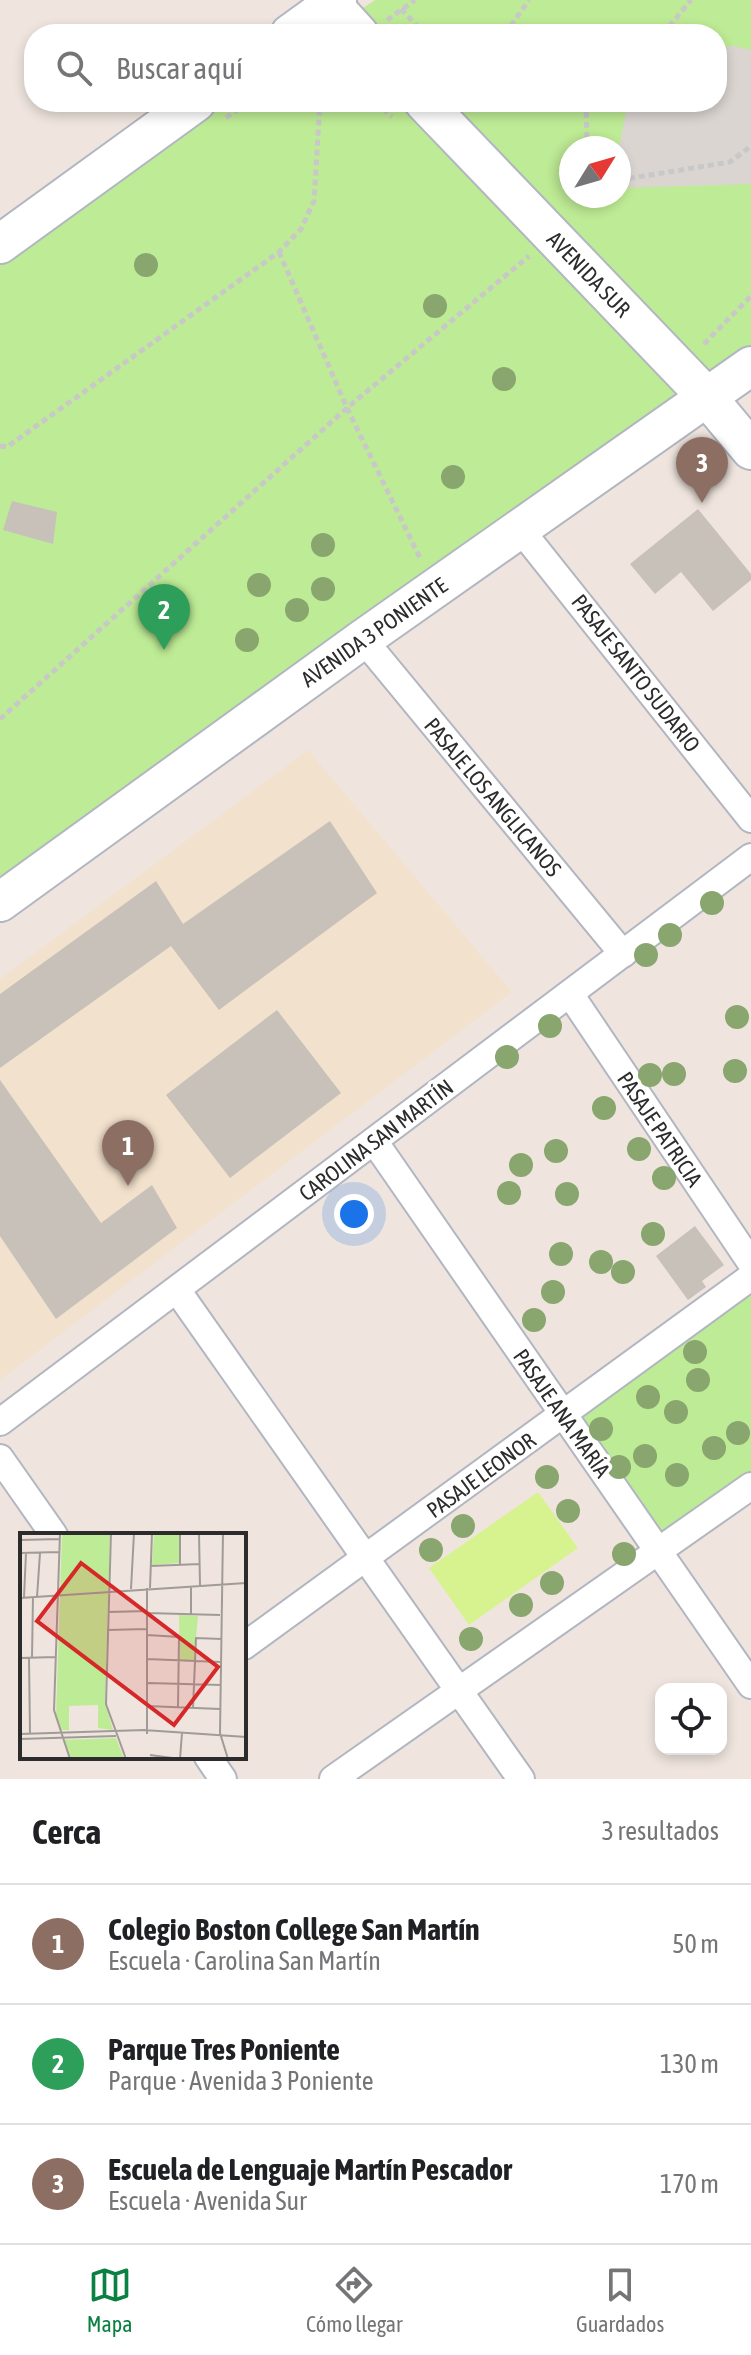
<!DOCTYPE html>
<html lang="es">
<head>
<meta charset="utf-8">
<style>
  :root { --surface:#fff; --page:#f6f6f6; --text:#202124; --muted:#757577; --line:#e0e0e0; --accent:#0b8043 }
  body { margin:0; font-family:"Asap Condensed",sans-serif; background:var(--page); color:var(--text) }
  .controls { position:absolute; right:24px; bottom:24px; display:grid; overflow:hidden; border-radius:16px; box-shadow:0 4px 12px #0003 }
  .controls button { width:72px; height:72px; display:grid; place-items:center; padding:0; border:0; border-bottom:2px solid var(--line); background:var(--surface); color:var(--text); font:40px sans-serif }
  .compass { position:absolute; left:559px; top:136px; width:72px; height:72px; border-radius:50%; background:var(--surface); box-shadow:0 4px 12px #0003; rotate:53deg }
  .you { position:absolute; left:354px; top:1214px; width:28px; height:28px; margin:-20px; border:6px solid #fff; border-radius:50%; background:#1a73e8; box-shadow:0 0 0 12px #1a73e833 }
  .badge { display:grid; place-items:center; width:52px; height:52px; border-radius:50%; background:var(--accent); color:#fff; font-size:26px; font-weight:700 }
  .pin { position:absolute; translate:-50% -66px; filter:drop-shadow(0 2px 4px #0008) }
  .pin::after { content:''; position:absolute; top:42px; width:28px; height:24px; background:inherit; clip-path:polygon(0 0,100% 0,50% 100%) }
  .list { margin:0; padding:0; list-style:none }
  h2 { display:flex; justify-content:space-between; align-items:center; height:104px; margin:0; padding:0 32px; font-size:34px }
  h2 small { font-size:26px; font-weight:400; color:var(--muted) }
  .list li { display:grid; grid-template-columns:52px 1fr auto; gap:24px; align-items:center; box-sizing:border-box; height:120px; padding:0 32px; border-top:2px solid var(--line) }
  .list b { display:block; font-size:30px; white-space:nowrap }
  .list p { margin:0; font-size:26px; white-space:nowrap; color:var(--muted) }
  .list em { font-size:26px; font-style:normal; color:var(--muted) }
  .icon { flex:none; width:44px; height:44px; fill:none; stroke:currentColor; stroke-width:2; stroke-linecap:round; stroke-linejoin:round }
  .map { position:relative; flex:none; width:751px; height:1779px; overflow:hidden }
  .search { position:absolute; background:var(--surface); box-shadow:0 4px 12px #0003; left:24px; right:24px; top:24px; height:88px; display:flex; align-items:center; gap:20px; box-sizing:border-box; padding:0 28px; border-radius:32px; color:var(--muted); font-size:30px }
  .sheet { height:464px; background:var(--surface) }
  nav { display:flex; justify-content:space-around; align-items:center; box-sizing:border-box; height:112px; border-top:2px solid var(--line); background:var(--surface); font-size:22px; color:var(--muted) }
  nav a { display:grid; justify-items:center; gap:4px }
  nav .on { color:var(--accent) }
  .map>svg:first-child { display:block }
  .education { fill:#f2e1cc }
  .green { fill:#beeb95; fill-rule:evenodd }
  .pitch { fill:#d6f38f }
  .plaza { fill:#dbd5d1 }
  .building { fill:#c7c1b9 }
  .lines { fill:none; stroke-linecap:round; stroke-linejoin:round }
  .street-casing { stroke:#b1b6c1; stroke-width:30 }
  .secondary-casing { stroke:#b1b6c1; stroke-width:42 }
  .path { stroke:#c8c8c8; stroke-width:5; stroke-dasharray:6 4; stroke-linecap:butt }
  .street { stroke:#fff; stroke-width:26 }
  .secondary { stroke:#fff; stroke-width:38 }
  .tree { fill:#88a66e }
  .labels { text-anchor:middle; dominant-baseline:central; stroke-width:7; stroke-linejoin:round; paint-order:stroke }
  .street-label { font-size:22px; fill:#2c2c2c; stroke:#fff }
  .inset-road { fill:none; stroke:#a19b97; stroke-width:2 }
  .view { fill:#d62828; fill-opacity:0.15; stroke:#d62828; stroke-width:4 }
  .inset-edge { fill:none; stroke:#2c2c2c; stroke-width:4 }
</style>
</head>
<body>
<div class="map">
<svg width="751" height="1779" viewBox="0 0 751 1779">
  <rect width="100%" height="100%" fill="#efe5de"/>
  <path class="education" d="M308,750L512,992L0,1380V979Z"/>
  <g class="green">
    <path d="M375,0H751V348L0,887V264L228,102H717V34H324ZM571,148H619V196H571Z"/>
    <path d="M751,1294V1474L652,1543L568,1421Z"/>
  </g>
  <path class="pitch" d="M538,1492L578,1548L469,1625L429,1568Z"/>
  <path class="plaza" d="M735,46L751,50V184L619,188V147L628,102H717V47Z"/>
  <g class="building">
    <path d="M12,501L57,512L53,544L3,530Z"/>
    <path d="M698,509L751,574V580L713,611L681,572L655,594L630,564Z"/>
    <path d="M330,821L377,893L219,1010L171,946L0,1068V994L156,881L183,924Z"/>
    <path d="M277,1010L341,1093L230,1178L166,1095Z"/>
    <path d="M0,1080L101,1223L152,1185L177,1228L56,1319L0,1236Z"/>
    <path d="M695,1226L724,1265L702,1281L706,1287L688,1300L656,1256Z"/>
  </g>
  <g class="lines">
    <g class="street-casing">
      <g id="street">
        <path d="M520,529L751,819"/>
        <path d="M363,639L623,954"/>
        <path d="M570,994L751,1263"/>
        <path d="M374,1141L751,1685"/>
        <path d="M177,1290L521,1779"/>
        <path d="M0,1422L751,857"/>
        <path d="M0,1458L54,1535"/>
        <path d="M244,1646L751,1277"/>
        <path d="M208,1757L223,1779"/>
        <path d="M333,1779L751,1486"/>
      </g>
    </g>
    <g class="secondary-casing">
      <g id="secondary">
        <path d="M328,0L359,34"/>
        <path d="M290,34L337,0"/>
        <path d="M424,102L706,396L751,450"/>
        <path d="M0,244L196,102"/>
        <path d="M0,902L363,639L751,366"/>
      </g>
    </g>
    <g class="path">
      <path d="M401,9L425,34"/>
      <path d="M387,20L415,0"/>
      <path d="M505,34L529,0"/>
      <path d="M663,34L691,0"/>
      <path d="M376,102L392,117"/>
      <path d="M491,102H506"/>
      <path d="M586,102L587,148"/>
      <path d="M226,118L248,102"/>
      <path d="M619,180L730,162L751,146"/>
      <path d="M279,252L347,408L421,560"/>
      <path d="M704,344L751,296"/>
      <path d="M0,446L7,447L279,252L301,229L314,201L320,102"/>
      <path d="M0,719L347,408L529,256"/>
    </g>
    <use href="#street" class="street"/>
    <use href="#secondary" class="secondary"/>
  </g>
  <g class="tree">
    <circle cx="146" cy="265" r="12"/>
    <circle cx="435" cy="306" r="12"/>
    <circle cx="504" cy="379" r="12"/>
    <circle cx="453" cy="477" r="12"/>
    <circle cx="323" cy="545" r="12"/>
    <circle cx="259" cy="585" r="12"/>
    <circle cx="323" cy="589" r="12"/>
    <circle cx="297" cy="610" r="12"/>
    <circle cx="247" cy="640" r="12"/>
    <circle cx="712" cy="903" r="12"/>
    <circle cx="670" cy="935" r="12"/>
    <circle cx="646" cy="955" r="12"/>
    <circle cx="737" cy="1017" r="12"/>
    <circle cx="550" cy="1026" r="12"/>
    <circle cx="507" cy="1057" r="12"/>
    <circle cx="735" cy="1071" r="12"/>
    <circle cx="674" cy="1074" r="12"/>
    <circle cx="650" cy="1075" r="12"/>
    <circle cx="604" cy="1108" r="12"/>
    <circle cx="639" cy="1149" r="12"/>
    <circle cx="556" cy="1151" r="12"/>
    <circle cx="521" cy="1165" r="12"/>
    <circle cx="664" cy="1178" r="12"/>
    <circle cx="509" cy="1193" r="12"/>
    <circle cx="567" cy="1194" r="12"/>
    <circle cx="653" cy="1234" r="12"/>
    <circle cx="561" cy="1254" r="12"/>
    <circle cx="601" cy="1262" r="12"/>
    <circle cx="623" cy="1272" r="12"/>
    <circle cx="553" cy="1292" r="12"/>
    <circle cx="534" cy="1320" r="12"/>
    <circle cx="695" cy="1352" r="12"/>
    <circle cx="698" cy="1380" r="12"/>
    <circle cx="648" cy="1397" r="12"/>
    <circle cx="676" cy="1412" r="12"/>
    <circle cx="601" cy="1429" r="12"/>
    <circle cx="738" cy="1433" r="12"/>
    <circle cx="714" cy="1448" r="12"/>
    <circle cx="645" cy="1456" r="12"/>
    <circle cx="619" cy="1467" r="12"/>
    <circle cx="677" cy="1475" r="12"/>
    <circle cx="547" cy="1477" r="12"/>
    <circle cx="568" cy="1511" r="12"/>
    <circle cx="463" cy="1526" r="12"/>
    <circle cx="431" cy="1550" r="12"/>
    <circle cx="624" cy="1554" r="12"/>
    <circle cx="552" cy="1583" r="12"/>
    <circle cx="521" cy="1605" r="12"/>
    <circle cx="471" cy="1639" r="12"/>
  </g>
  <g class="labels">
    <g class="street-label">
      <text transform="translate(589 274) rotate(46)">AVENIDA SUR</text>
      <text transform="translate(374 632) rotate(-35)">AVENIDA 3 PONIENTE</text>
      <text transform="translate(636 673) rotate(52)">PASAJE SANTO SUDARIO</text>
      <text transform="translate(493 797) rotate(50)">PASAJE LOS ANGLICANOS</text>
      <text transform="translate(660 1129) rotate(56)">PASAJE PATRICIA</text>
      <text transform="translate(376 1140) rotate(-37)">CAROLINA SAN MARTÍN</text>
      <text transform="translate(562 1413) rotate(55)">PASAJE ANA MARÍA</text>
      <text transform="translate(481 1475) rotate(-36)">PASAJE LEONOR</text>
    </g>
  </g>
  <g transform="translate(20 1533)">
    <rect width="226" height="226" fill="#efe5de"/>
    <path d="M42,0H90L85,170L93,197L78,195V172L49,173V197H41L36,183ZM134,0H159V30L132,32ZM159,82L178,83L174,128L160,127ZM96,205L104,226H51L43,207Z" fill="#beeb95"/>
    <path class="inset-road" d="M40,0L34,177L50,226M91,0L86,171L106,226M160,0V31M179,0L180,52M203,0L200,200L208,226M0,7L40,6M0,20L39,19M131,33L180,31M130,55L132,0M111,56L114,0M4,64L6,20M17,64L20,20M0,65L226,50M88,79L127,78M127,80L200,82M171,81V53M87,97L127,96M127,102L159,104L158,174M0,125L35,124M9,125L10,200M12,125L13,64M127,126L200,129M128,150L201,152M127,173L200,176M173,175L176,105L202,106M0,201L124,197L226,204M127,201V55M0,206L96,203M130,222L160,226M160,226L162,200"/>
    <path class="view" d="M61,30L198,134L154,192L17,88Z"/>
    <rect width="226" height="226" class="inset-edge"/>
  </g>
</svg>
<div class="controls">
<button><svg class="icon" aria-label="locate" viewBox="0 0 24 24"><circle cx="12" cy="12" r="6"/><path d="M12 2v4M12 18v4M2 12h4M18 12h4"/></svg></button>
</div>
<svg class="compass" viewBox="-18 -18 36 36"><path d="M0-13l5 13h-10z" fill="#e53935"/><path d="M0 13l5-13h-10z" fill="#757577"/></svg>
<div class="you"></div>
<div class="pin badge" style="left:128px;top:1186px;background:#8d6e63">1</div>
<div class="pin badge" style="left:164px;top:650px;background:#2e9e5b">2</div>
<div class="pin badge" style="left:702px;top:503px;background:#8d6e63">3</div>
<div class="search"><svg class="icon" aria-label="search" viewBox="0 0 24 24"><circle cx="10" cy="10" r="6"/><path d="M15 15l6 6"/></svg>Buscar aquí</div>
</div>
<section class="sheet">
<h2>Cerca<small>3 resultados</small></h2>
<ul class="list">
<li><span class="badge" style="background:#8d6e63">1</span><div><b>Colegio Boston College San Martín</b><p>Escuela · Carolina San Martín</p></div><em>50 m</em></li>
<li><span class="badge" style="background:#2e9e5b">2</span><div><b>Parque Tres Poniente</b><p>Parque · Avenida 3 Poniente</p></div><em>130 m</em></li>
<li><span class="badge" style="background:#8d6e63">3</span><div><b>Escuela de Lenguaje Martín Pescador</b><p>Escuela · Avenida Sur</p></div><em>170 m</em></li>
</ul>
</section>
<nav>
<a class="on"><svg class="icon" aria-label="map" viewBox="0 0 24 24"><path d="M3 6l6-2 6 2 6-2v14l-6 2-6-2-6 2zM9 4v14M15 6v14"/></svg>Mapa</a>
<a><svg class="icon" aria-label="directions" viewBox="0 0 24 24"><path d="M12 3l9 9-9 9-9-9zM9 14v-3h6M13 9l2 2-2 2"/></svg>Cómo llegar</a>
<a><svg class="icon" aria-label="saved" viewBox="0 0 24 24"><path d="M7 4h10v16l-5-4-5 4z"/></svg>Guardados</a>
</nav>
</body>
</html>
